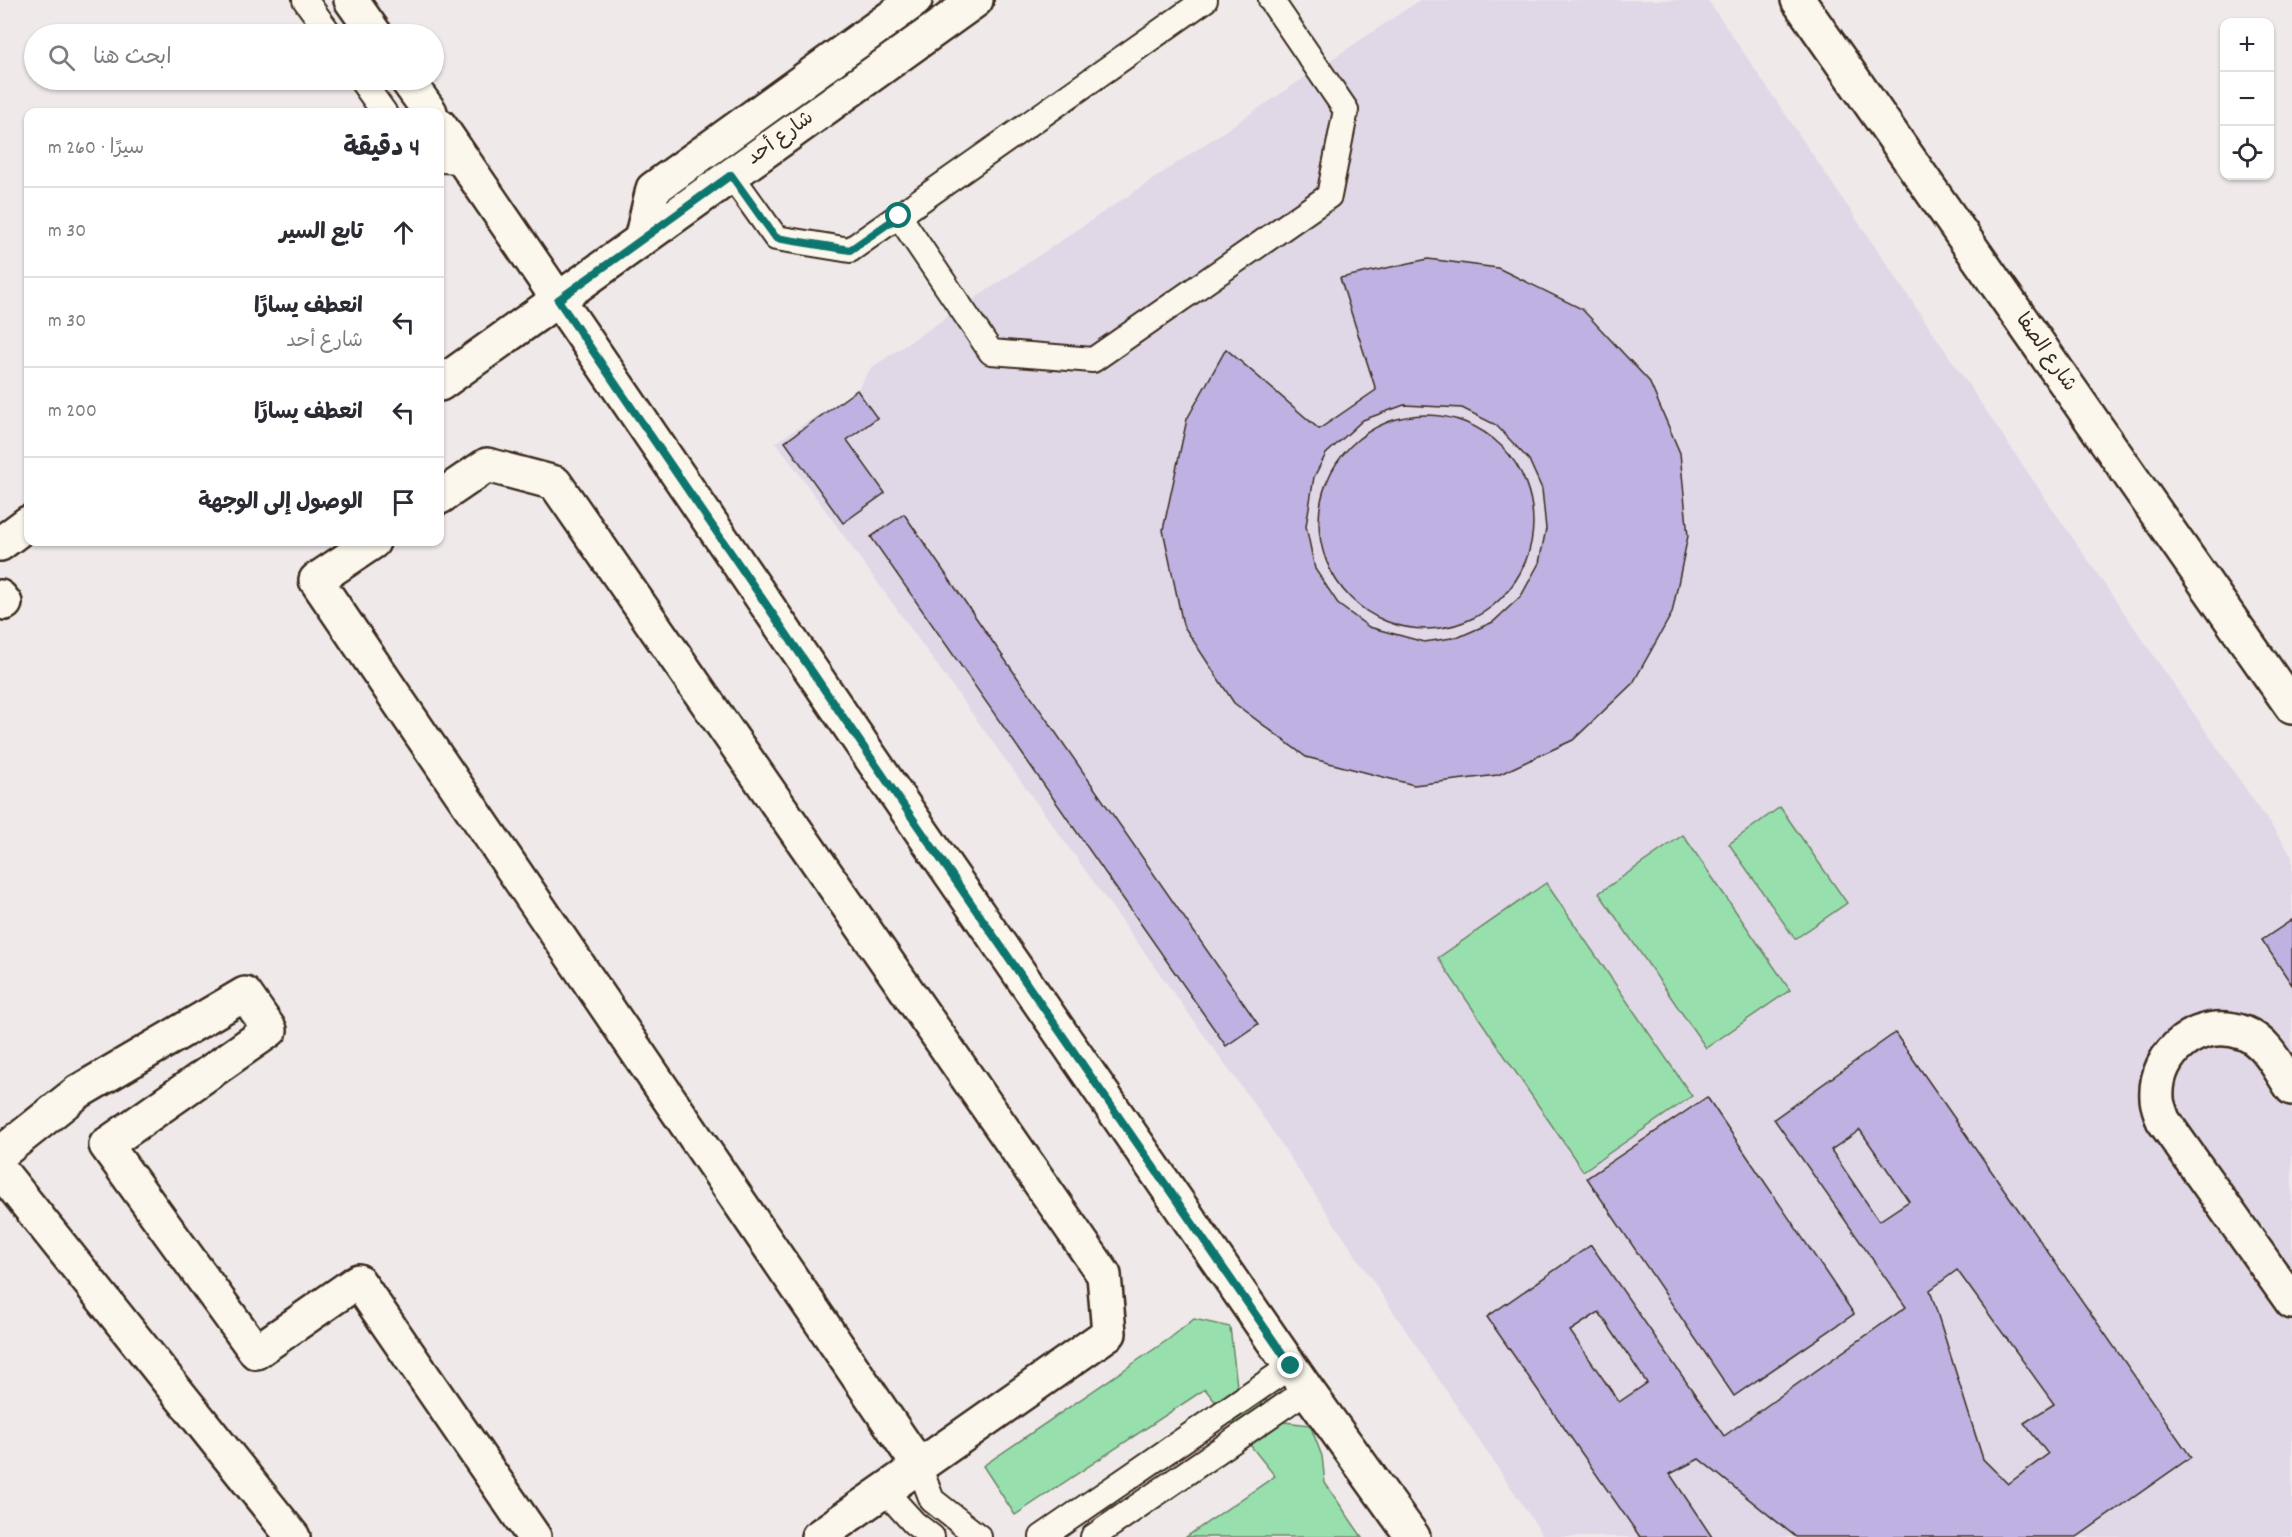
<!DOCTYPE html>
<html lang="ar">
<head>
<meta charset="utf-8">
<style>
  :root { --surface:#fff; --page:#f2f2f3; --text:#2b2b33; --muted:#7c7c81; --line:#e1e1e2 }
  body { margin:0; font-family:Dekko,"Playpen Sans Arabic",sans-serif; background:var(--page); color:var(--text); direction:rtl }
  .controls { position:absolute; right:18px; top:18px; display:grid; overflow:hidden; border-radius:12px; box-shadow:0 2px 4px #0004 }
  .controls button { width:54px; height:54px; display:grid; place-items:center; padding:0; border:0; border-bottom:2px solid var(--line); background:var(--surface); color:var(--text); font:30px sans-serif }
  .stop { position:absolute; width:18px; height:18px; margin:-14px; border:4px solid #0f766e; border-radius:50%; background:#fff }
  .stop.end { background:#0f766e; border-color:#fff; box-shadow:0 2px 6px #0008 }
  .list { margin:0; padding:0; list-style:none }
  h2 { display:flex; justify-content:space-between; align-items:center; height:78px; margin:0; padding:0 24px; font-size:26px }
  h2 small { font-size:20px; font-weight:400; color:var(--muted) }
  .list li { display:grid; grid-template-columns:39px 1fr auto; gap:18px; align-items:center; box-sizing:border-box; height:90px; padding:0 24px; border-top:2px solid var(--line) }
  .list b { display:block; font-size:22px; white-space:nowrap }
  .list p { margin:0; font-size:20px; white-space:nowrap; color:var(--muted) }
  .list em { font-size:20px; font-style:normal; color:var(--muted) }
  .icon { flex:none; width:33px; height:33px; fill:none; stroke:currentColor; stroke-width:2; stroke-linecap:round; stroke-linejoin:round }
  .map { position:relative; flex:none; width:2292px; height:1537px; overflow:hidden; direction:ltr }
  .search { position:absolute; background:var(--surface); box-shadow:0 2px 4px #0004; left:24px; top:24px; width:420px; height:66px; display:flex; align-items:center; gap:15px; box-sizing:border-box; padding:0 21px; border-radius:33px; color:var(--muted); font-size:22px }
  .panel { position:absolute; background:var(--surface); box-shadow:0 2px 4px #0004; left:24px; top:108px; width:420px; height:438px; border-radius:12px; direction:rtl }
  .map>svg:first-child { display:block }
  .built { fill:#e1d8e7 }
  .green { fill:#98dfae; stroke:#6a8466; stroke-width:1.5 }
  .building { fill:#bfb1e1; stroke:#3b2a1e; stroke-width:1.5; fill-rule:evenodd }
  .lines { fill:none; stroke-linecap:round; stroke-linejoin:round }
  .service-casing { stroke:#3b2a1e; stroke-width:28 }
  .minor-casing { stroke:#3b2a1e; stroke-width:38 }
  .tertiary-casing { stroke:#3b2a1e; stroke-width:38 }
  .service { stroke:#fbf7ec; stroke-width:24 }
  .minor { stroke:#fbf7ec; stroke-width:33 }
  .tertiary { stroke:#fbf7ec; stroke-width:33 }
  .route { stroke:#0f766e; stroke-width:8 }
  .labels { text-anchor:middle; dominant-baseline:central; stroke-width:4.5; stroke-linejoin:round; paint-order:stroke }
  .street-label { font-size:20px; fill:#3b2a1e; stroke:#fbf7ec }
</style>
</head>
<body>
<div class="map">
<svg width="2292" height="1537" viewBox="0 0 2292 1537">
  <rect width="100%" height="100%" fill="#efe9ea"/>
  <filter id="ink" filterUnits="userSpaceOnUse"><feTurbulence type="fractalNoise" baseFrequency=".0167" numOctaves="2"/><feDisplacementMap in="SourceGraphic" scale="12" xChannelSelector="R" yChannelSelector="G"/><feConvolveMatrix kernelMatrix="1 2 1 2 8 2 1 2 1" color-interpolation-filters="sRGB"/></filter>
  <g filter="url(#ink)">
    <path class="built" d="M1420,0H1708L2041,492L2292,856V1537H1544L1261,1114L776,442L857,390L871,368Z"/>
    <g class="green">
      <path d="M1780,807L1847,903L1795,939L1729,844Z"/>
      <path d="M1683,835L1790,990L1706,1048L1599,893Z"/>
      <path d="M1546,883L1692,1096L1583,1171L1438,958Z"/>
      <path d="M1194,1319L1230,1327L1237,1386L1266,1400L1284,1422L1310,1425L1322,1456L1325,1483L1362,1537H1186L1275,1476L1205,1389L1015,1515L983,1466L1169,1339Z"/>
    </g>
    <g class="building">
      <path d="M1428,259L1498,268L1582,309L1649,381L1680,453L1688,536L1672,613L1633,683L1573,740L1498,775L1414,785L1306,757L1234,703L1183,625L1163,530L1187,419L1226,349L1319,429L1376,390L1340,278ZM1404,405L1462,408L1496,425L1529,460L1542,489L1546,529L1539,563L1521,596L1493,622L1459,637L1424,642L1369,627L1339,605L1315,569L1306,526L1314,477L1326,454L1363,420Z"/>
      <path d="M857,390L877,418L847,440L885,493L843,523L785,442Z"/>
      <circle cx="1426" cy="522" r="107"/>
      <path d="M904,514L1258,1024L1226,1046L871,537Z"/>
      <path d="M2292,920V985L2262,940Z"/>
      <path d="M1895,1033L2191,1457L2077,1537H1796L1699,1459L1670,1474L1712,1537H1640L1487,1317L1591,1245L1724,1436L1906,1307L1774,1119ZM1860,1130L1909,1201L1879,1221L1831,1150ZM1957,1270L2054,1404L2024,1423L2048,1454L2008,1484L1983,1459L1930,1290ZM1599,1312L1647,1383L1619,1402L1570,1331Z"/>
      <path d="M1707,1097L1854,1314L1734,1396L1587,1178Z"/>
    </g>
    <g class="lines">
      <g class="service-casing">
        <g id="service">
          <path d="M305,0L330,34"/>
          <path d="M361,80L384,112"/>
          <path d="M440,160L464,161"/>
          <path d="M731,175L776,238L850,250L1205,0"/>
          <path d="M899,216L991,352L1093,360L1329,196L1346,110L1271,0"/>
          <path d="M919,1466L932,1500L979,1537"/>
          <path d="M884,1490L914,1523L932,1537"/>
          <path d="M1042,1537L1291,1366"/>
          <path d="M1093,1537L1307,1390"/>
        </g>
      </g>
      <g class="minor-casing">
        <g id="minor">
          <path d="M1798,0L2292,707"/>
          <path d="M641,240L653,189L915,0"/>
          <path d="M440,384L976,0"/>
          <path d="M440,497L487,465L555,483L1104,1275L1109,1333L818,1537"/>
          <path d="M373,542L316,580L919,1466"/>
          <path d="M0,544L28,523"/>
          <path d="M0,597L5,603"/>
          <path d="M2292,1088C2279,1069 2267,1042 2244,1033C2200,1016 2154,1052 2157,1098C2157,1105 2161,1113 2163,1120L2292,1302"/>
          <path d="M0,1154L78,1092L245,994L270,1030L106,1145L256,1352L358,1281L534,1537"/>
          <path d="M0,1170L293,1537"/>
        </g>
      </g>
      <g class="tertiary-casing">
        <g id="tertiary">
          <path d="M351,0L375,34"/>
          <path d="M407,80L430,112"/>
          <path d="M440,126L895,793L1307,1390L1413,1537"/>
        </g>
      </g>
      <use href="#service" class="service"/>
      <use href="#minor" class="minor"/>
      <use href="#tertiary" class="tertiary"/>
    </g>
  </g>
  <g class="lines" filter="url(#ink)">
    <path class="route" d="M899,216L850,250L776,238L731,175L558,300L895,793L1291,1366"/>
  </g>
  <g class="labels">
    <g class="street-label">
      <text transform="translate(781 139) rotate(-36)">شارع أحد</text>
      <text transform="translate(2045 353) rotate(55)">شارع الصفا</text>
    </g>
  </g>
</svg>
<div class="controls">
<button>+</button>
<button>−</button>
<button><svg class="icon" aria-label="locate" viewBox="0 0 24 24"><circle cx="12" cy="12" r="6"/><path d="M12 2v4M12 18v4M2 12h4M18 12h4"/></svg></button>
</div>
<div class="stop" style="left:899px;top:216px"></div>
<div class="stop end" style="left:1291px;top:1366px"></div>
<div class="search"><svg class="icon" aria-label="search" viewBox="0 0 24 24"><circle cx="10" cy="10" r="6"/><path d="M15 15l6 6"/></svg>ابحث هنا</div>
<section class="panel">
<h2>4 دقيقة<small>سيرًا · 260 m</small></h2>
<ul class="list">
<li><svg class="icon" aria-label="ahead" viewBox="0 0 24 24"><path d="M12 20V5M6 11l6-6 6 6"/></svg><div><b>تابع السير</b></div><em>30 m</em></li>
<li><svg class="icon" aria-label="left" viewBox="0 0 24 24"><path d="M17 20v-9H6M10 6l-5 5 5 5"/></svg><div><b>انعطف يسارًا</b><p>شارع أحد</p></div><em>30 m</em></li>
<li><svg class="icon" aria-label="left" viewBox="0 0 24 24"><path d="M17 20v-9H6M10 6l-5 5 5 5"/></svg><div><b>انعطف يسارًا</b></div><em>200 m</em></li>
<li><svg class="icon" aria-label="arrive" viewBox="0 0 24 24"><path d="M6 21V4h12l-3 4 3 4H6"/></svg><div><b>الوصول إلى الوجهة</b></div></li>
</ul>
</section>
</div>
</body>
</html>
